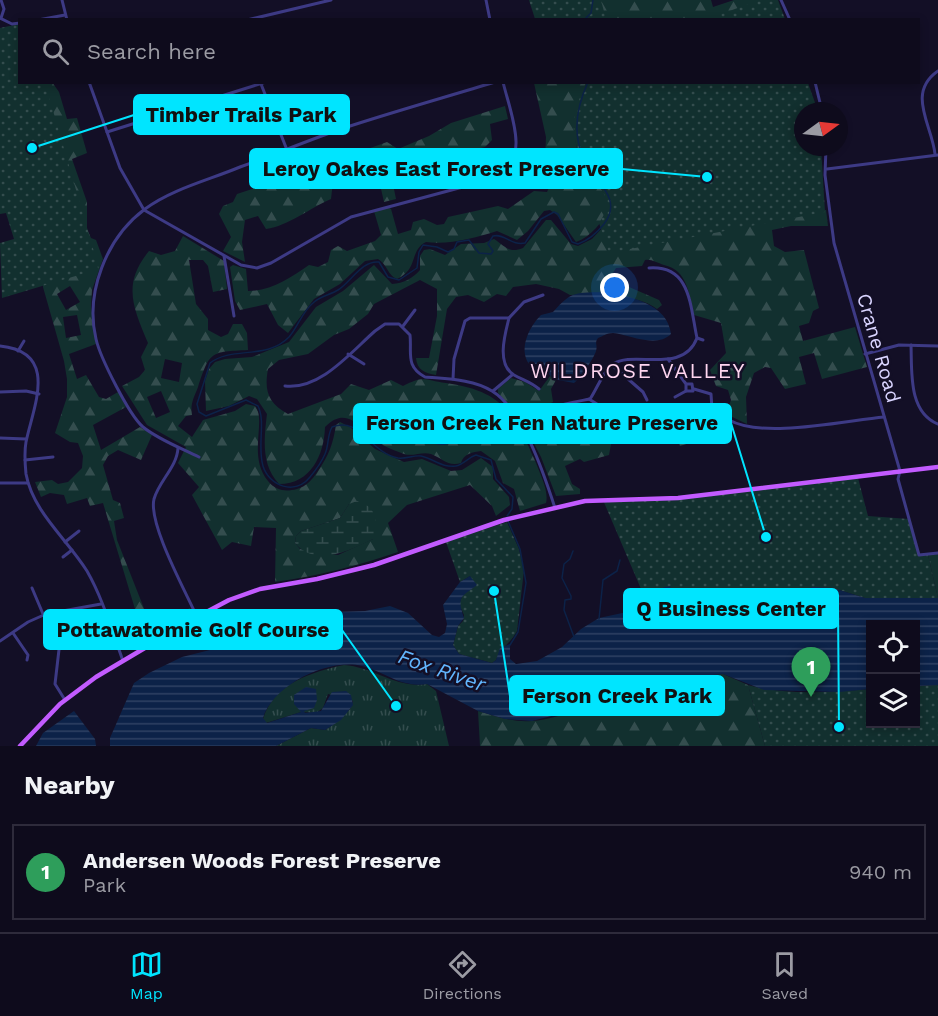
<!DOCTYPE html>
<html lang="en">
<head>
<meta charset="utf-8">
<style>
  :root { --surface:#0e0b1c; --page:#171425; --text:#f1f3f6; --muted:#9b9ba3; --line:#2e2b3b; --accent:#00e5ff }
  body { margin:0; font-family:"Work Sans",sans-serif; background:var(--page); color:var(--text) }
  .controls { position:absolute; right:18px; bottom:18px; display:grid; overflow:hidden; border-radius:0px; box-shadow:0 3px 9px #0003 }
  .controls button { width:54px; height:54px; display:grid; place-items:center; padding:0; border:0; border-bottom:2px solid var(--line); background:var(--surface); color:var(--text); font:30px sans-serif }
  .compass { position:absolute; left:794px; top:102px; width:54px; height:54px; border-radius:50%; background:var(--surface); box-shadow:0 3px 9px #0003; rotate:75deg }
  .you { position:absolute; left:615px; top:288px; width:21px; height:21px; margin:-15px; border:4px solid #fff; border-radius:50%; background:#1a73e8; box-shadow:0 0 0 9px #1a73e833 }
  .badge { display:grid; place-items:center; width:39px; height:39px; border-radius:50%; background:var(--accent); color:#fff; font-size:20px; font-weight:700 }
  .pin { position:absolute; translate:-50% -50px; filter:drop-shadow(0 2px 3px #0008) }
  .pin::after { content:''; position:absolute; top:32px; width:21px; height:18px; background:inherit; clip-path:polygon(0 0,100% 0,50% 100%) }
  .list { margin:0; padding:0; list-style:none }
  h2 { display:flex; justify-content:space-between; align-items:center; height:78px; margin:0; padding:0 24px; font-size:26px }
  h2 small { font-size:20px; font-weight:400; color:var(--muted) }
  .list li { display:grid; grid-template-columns:39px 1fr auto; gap:18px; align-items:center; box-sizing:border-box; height:96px; margin:0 12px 12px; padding:0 12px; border:2px solid var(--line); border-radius:0px }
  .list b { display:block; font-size:22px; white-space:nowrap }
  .list p { margin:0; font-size:20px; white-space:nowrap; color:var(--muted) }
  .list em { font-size:20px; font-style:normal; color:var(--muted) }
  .icon { flex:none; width:33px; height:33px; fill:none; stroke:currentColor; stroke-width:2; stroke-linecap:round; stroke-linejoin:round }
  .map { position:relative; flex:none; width:938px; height:746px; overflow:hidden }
  .search { position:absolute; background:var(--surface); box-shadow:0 3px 9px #0003; left:18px; right:18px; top:18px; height:66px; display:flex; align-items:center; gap:15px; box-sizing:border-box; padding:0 21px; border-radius:0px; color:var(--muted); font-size:22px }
  .sheet { height:186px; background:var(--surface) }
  nav { display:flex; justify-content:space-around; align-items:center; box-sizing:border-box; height:84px; border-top:2px solid var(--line); background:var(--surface); font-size:16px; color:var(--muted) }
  nav a { display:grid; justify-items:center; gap:3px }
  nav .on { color:var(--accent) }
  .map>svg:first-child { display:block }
  .grass { fill:url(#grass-tufts) }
  .forest { fill:url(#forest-firs); fill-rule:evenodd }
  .wetland { fill:url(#wetland-marsh) }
  .park { fill:url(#park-dots) }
  .water { fill:url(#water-rules) }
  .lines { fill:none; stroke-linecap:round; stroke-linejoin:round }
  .stream { stroke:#0c2248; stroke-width:1.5 }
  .minor { stroke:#3d3a85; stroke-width:3 }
  .major { stroke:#c25bff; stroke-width:4.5 }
  .labels { text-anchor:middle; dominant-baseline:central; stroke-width:5; stroke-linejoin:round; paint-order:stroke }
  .street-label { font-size:20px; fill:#d9d4ff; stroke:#130f26 }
  .neighbourhood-label { font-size:21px; letter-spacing:1.5px; fill:#ffd6f0; stroke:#130f26 }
  .water-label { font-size:21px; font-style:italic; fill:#62b6ff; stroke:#130f26 }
  .leader { fill:none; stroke:#00e5ff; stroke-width:2 }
  .callout-dot { fill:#00e5ff; stroke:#130f26; stroke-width:2 }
  .callout { fill:#00e5ff; stroke:#00e5ff; stroke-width:2 }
  .callout-label { font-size:21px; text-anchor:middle; font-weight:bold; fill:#111 }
</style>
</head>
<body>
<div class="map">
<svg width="938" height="746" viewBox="0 0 938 746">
  <defs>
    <pattern id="grass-tufts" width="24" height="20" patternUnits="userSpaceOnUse" patternTransform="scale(1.5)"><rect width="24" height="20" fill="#12302f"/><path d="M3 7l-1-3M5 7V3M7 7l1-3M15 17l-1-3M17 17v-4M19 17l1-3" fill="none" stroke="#344d4e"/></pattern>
    <pattern id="forest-firs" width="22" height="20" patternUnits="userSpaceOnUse" patternTransform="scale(1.5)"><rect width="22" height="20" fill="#12302f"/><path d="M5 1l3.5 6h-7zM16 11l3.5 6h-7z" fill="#344d4e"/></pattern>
    <pattern id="wetland-marsh" width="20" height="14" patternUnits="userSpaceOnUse" patternTransform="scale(1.5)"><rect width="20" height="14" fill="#12302f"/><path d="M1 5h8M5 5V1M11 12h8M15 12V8" fill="none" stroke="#344d4e"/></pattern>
    <pattern id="park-dots" width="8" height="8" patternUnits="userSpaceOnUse" patternTransform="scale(1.5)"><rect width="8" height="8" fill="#12302f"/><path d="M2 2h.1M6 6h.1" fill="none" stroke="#344d4e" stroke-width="1.8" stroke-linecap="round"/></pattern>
    <pattern id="water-rules" width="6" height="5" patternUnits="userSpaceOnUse" patternTransform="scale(1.5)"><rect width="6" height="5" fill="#0c2248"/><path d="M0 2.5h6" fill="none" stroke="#2f4163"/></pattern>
  </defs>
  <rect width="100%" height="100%" fill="#130f26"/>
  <g class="grass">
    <path d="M938,554V598L928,555Z"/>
    <path d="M344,665C373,667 397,689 427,684L436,691L449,746H276L311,728L325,730L334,724L350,709L353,701L328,694L323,708L316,713L301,712L266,723L263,719C274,683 312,672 344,665Z"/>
  </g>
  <g class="forest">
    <path d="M597,0H711L713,7L734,0H762L710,19L587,20Z"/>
    <path d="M52,82L59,92L67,119L77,118L87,153L72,159L87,202V229L91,238L96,240L103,259L92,290L91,306L96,344L69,354L77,379L86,375L99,397L106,399L118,392L126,407L93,425L101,450L140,427L152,435L141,460L118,450L108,456L103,465L113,500L120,503L124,518L114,521L117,540L149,621L167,620L190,608L191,617L145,642L103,503L90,506L87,498L67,504L64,495L50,493L41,497L35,482L52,480L58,484L68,482L82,468L83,456L78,443L70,442L55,433L67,397V379L64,361L43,287L41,83ZM70,286L80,302L66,310L57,294ZM77,315L81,335L66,338L63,317Z"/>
    <path d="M534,83H587C574,111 568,145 588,172C597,184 607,193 610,208C602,222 592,236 576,242L557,215L550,210L544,211L528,231L517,240L497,231C475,238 449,245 426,242C409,250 419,269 397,279C388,276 387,264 378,259L365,261L340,284L314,299L288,333L278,325L267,304L240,310L235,301L230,267L233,265L246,269L248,291C272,291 290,278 309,265L318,267L328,262L331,250L338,246L347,251L375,241L381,235L374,211L388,207L391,209L398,234L411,230L413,222L424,219L437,225L444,224L448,217L498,206L508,209L534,191L547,192L555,175L545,162L546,137Z"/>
    <path d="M505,106L508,119L490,124L492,140L485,147L390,170L396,199L384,202L377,171L345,175L333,181L331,199C310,208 288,226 266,229L258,216L245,220L242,242L245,262L223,251L231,237L219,214L223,206L233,202L237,194L273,182H288L301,173L387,142L398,149L429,136L451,123Z"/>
    <path d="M826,210L828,226H791L772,230L774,246L785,252L804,250L819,308L813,311L809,323L799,326L803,341L855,327L867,367L822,379L814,353L799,357L806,384L785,389L771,368L765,367L754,373L746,397L747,424L726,414L731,400L728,390L716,386L710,370L726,353L721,323L694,315C689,295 688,270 664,265C657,263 652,259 645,260L642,266L616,268L611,276L613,280L659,300L662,305L657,309C647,301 630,297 617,297L614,294L570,295L559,289L536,284L513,287L506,296L497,294L484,302L468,295L456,297L447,309L436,375C425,373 417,370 416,358H429L437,316V289L420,280L374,304L368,314L349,329L334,335L308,354L279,360L268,369C264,391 268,403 288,414L341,394L351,384L369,390L391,380L403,386C424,375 424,380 446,383C503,391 514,413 536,463C540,474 549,491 546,503L520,511L514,489L503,483L495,461L481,451C473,452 463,454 461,463C448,467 442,458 431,454C422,451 413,457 404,454C396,451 385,447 378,442C361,430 348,404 325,427C324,455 311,484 279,484C261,465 264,439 267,414L257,399L249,396L229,406L206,411L205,381L209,369L215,362L225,359L252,357L289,342L316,307L343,291L374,265L392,284C404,283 412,279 420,270V256L424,250L430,249L445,255L461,244L484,243L494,239C505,246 509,254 523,248L546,220H551L571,244L578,246L592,239L606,224ZM444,417L449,423L453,441C441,450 429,438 418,442L409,425L416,426Z"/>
    <path d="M183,236L224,261L227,289L213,292L208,266L203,260H189L196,304L208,319V330L221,337L228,334L233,324H242L247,333L248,350C210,352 210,351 198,387C194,398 190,403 192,415L186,416L178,426L192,437L203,420L235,411L246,404L255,406C267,420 247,456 268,481C276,491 286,492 297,489C307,486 312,480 318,471C329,455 333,444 336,425L340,422L350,427L375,449L404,462L422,459L451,471L462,470L481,458L493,467V479L509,497L510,505L496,516L492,506L470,485L407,505L388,523L398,552C357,566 318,576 275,582L276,528L254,527L251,546L232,542L222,550L192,495L199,487L178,463L186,447L147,425L122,386L139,377L145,370L141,357L148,343C133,307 122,284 149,251L161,255L175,251ZM165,359L182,363L179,382L161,378ZM161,391L170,412L156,418L147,397ZM349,504L373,539L338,555L300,549L295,543L296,536L301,531L340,518Z"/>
    <path d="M550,376L556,380L551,389L553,402L523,416H519L498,393V389L511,378L525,382L539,391Z"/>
    <path d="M572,406C584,423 593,432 615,432L694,409L715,411L714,419L699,425L702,439L680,446L673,427C652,433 632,436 611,444L609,455L584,462L580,459L565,466L572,484L580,489V494L556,496L541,457L524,424L526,421L555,407Z"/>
    <path d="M723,674L748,685L765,746H480L478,711C495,716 514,723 532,721C564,719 594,700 624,691C657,681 689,677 723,674Z"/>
  </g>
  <path class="wetland" d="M357,501C376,505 379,523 373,539C351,550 315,568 295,543L296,536L301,531L340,518L349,504Z"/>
  <g class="park">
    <path d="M529,0H601L606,19H535Z"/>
    <path d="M760,0H778L785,19H707Z"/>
    <path d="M19,24L20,82L45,83L99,269L2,298L0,243L14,239L6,213L0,214V28Z"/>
    <path d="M586,82L808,83L818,111H803V147H821L825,212L609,253L599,223C617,197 598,188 585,167C579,157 575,143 574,132C572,115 580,98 586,82Z"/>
    <path d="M858,478L868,516L909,519L919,556L928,555L938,598H865L833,588L796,592L774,603L721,611L682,612L675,607L666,606L650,610L603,500L638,501Z"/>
    <path d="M507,522L519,549L524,570L517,631C511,643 501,647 496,660L492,663L459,654L453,645L458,626L463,621L464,615L459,604L464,592L473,588L470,576L460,582L446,542Z"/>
    <path d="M748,685C786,696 832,692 870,689V724H916V686L938,685V746H765Z"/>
  </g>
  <g class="water">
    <path d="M606,292C629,296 668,304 671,334C656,349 628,334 613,333C607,333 603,336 598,338C594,343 598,345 596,351C594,358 580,379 574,383L553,379L541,364H529C518,348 530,326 541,315L553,312C573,290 575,293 606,292Z"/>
    <path d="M439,417H444L449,423L453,441C442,450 433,441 422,441C419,441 415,442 412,442L406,428L408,424L416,426Z"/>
    <path d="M470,576L477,585C460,598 457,596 464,618L458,626L453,645L459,654L492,663L496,660L500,648L510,644V659L516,664L537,661L562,647L581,629L599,618L627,612H639L666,606L675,607L682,612L721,611L773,603L796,592L813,587L833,588L865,598H938V685L916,686V624H870V689L839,692L764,690L723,674L664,680L622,691L578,709L532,721L505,719L478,711L427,684C400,688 386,672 362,666C328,658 273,685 263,718L267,723L301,712L294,704V695L306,687L316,689L317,700L314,708L304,711L305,713L321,711L332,692L346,691L351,695L353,705L341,720L325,730L311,728L276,746H110V738L134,683L149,673L182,657L238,643L271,625L302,613L365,611L390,606L408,613L432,635L439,637L445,633L447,624L443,605L460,582Z"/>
    <path d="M74,711L95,739L96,746H36L43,733Z"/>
  </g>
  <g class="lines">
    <g class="stream">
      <path d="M584,20L591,13L593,0"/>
      <path d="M507,516L512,509L513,497L496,479L491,460L476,455C469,457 463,465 456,466C442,468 434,459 421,456C414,455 406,459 398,458C369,452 360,416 332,427C327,436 329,445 325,454C322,461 315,471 310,477C295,496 269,486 263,466C257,446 266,422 258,406L246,400L206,416L199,412L197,404L210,363C232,346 267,360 289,337C298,327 302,312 313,303C320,296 330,295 338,290C351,282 362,260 379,262L388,277L399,280L417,268L419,252L423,245L437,247L448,252L454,249L457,242L469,240L479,253L491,254L493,251L488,244L493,236C505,233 511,246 525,243L541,219L554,212L558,214L572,242L578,244C589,240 597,233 604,224C624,198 594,181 584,159C572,134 577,106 588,82"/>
      <path d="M508,521L520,549L526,583L518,632L510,645"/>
      <path d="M573,551L570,559L564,564L562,578L571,596V599L565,600L564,610L574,637"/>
      <path d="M655,609L664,588L670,587"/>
      <path d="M599,619L603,580L617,571L620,560"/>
    </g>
    <g class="minor">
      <path d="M62,0L67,20"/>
      <path d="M486,0L490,20"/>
      <path d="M781,0L790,20"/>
      <path d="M0,18L12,24L20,23"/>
      <path d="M1,18L4,9L1,0"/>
      <path d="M38,20L65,15"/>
      <path d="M247,20L331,0"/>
      <path d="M89,82L120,168L144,210L241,265L257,268L271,263L351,217L500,177C530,156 510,112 503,82"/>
      <path d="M815,82L822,111"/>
      <path d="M261,84L287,150"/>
      <path d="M107,132L266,82"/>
      <path d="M826,147L825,175L834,243L900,471L898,479L919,555L938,553"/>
      <path d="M935,154C932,125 906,93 938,71"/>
      <path d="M827,169L938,155"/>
      <path d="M224,256L234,316"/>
      <path d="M509,318C505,334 496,364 514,375C523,380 531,382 539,389"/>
      <path d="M403,326L415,310"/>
      <path d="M697,338L703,340"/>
      <path d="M911,345C912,371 908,412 938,424"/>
      <path d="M0,346C60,352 33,407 26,442C24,453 25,464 26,474C33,512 67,539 87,571C103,599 112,631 123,661"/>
      <path d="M18,351L24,341"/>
      <path d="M348,354L364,364"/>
      <path d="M865,354L899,345L938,346"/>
      <path d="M668,359L686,384V391H693L692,384H686"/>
      <path d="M612,365L643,392L647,400"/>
      <path d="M453,379L454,359L465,321L470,318H509L524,302L543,295"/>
      <path d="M285,386C320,390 350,353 375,331L385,324H399L410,335C412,353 405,366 425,377C447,379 473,379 492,391C523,410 544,474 555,508"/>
      <path d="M694,389L711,394L712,409"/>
      <path d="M493,391L512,375"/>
      <path d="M0,392L26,391L39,394"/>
      <path d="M675,397L686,391"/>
      <path d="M589,399L608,411L614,420"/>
      <path d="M729,420C763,439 843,421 884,417"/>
      <path d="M520,422C542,407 564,404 590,399C597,389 603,371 613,364C634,350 683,375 697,338C690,306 691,265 649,268"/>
      <path d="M0,438L26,439"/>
      <path d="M178,448C177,467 159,481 154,499C148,524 186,592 197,617"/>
      <path d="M199,457C181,448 159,440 143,427C129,415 100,357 96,339C85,293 106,238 145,209C172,189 209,180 240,167C276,154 311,139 347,127C396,111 446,97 495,82"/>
      <path d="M25,460L53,457"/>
      <path d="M0,483H28"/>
      <path d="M65,542L79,531"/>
      <path d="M63,557L72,550"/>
      <path d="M32,588L43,614"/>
      <path d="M13,633L28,655L27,660"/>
      <path d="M0,641L28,622L46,614L101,604"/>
      <path d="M65,700L55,684L60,641L112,631"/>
    </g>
    <path class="major" d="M20,746L60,704L96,677L197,617L229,600L260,589L317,579L374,565L504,520L585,501L678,498L938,467"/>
  </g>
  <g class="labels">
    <g class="street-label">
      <text transform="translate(879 348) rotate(74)">Crane Road</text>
    </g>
    <g class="neighbourhood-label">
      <text x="638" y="370">WILDROSE VALLEY</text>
    </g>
    <g class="water-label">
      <text transform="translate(442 670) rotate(19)">Fox River</text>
    </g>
  </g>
  <path class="leader" d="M32 148L134 115M707 177L622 169M766 537L731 423M839 727L838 608M396 706L342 630M494 591L510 696"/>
  <g class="callout-dot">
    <circle cx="32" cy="148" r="6"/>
    <circle cx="707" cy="177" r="6"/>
    <circle cx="766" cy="537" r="6"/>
    <circle cx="839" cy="727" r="6"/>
    <circle cx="396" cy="706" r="6"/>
    <circle cx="494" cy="591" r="6"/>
  </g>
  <g class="callout">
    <rect x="134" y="95" width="215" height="39" rx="6"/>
    <rect x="250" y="149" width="372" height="39" rx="6"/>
    <rect x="354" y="404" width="377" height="39" rx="6"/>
    <rect x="624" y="589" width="214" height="39" rx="6"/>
    <rect x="44" y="610" width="298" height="39" rx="6"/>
    <rect x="510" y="676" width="214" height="39" rx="6"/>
  </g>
  <g class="callout-label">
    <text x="241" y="122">Timber Trails Park</text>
    <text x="436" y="176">Leroy Oakes East Forest Preserve</text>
    <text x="542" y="430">Ferson Creek Fen Nature Preserve</text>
    <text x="731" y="616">Q Business Center</text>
    <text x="193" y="637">Pottawatomie Golf Course</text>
    <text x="617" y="703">Ferson Creek Park</text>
  </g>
</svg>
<div class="controls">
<button><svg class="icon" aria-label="locate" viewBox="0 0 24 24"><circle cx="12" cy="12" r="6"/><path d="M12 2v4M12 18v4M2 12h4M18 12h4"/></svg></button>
<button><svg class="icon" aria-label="layers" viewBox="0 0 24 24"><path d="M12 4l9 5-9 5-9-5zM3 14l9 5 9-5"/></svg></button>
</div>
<svg class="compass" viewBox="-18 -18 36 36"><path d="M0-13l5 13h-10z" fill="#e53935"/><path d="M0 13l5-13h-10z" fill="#9b9ba3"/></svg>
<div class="you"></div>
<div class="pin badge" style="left:811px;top:697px;background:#2e9e5b">1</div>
<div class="search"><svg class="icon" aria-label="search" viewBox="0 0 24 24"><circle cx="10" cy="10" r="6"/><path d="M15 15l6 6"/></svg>Search here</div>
</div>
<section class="sheet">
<h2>Nearby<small></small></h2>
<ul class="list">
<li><span class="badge" style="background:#2e9e5b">1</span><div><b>Andersen Woods Forest Preserve</b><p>Park</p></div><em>940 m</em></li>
</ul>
</section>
<nav>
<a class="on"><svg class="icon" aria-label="map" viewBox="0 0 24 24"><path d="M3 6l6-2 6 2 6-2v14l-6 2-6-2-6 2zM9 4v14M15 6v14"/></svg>Map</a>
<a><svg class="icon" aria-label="directions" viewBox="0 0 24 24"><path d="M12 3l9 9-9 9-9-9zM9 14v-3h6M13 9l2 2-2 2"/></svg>Directions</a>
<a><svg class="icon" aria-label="saved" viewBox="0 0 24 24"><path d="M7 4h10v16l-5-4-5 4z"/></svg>Saved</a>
</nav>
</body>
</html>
